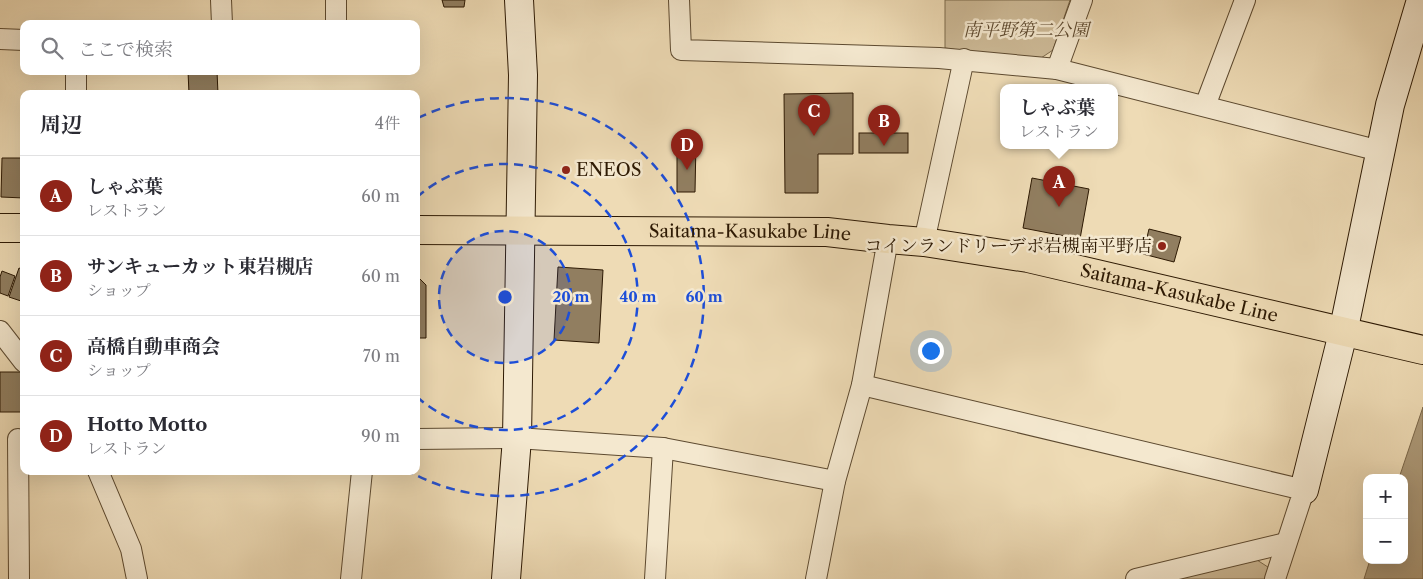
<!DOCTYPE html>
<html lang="ja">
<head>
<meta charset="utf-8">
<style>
  :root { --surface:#fff; --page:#f7f7f7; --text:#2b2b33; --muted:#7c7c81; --line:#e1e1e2; --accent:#8f2418 }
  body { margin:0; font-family:"Libre Caslon Text","Noto Serif JP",serif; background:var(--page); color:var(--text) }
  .controls { position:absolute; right:15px; bottom:15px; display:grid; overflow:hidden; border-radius:10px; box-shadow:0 5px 20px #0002 }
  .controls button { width:45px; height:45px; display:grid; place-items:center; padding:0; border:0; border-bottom:1px solid var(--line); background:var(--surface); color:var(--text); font:25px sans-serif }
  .you { position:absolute; left:930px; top:350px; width:18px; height:18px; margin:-12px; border:4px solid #fff; border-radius:50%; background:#1a73e8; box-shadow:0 0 0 8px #1a73e833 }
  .badge { display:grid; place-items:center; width:32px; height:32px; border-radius:50%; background:var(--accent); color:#fff; font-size:16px; font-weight:700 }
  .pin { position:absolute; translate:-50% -41px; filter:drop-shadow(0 1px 2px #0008) }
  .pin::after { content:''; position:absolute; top:26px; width:18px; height:15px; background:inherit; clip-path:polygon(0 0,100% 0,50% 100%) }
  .popup { position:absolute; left:1000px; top:84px; width:118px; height:65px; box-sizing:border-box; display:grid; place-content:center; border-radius:10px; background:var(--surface); filter:drop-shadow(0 1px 4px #0005); font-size:16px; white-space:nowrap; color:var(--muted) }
  .popup b { font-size:19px; color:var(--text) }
  .popup::after { content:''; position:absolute; left:50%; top:100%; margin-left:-10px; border:10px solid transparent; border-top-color:var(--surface) }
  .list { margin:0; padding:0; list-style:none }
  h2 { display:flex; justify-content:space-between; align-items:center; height:65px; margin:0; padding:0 20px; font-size:21px }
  h2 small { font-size:16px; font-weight:400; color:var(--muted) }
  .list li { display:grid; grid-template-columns:32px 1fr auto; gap:15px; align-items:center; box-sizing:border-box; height:80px; padding:0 20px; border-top:1px solid var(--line) }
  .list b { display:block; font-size:19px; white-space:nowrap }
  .list p { margin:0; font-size:16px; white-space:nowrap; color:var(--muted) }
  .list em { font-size:16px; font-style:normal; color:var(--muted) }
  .icon { flex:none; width:28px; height:28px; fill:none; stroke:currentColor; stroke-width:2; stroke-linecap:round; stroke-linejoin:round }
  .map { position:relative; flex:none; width:1423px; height:579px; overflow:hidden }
  .search { position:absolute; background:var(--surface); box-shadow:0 5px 20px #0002; left:20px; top:20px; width:400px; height:55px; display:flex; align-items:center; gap:12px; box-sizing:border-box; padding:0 18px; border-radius:10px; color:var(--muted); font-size:19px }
  .panel { position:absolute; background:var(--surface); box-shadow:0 5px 20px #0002; left:20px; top:90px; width:400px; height:385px; border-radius:10px }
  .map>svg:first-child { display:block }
  .green { fill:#cdba97; stroke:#7d6a4d }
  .water { fill:#ac9978; stroke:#796649 }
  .building { fill:#917e60; stroke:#2d1903 }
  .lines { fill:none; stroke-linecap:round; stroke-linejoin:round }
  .street-casing { stroke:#5d4a30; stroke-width:22 }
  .secondary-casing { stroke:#2d1903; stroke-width:30 }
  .primary-casing { stroke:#2d1903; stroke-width:30 }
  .street { stroke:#f4e8cf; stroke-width:20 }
  .secondary { stroke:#f4e8cf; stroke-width:28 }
  .primary { stroke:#eedbb5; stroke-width:28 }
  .ring { fill:none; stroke:#1d4ed8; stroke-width:2.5; stroke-dasharray:9 6 }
  .poi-dot { fill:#8f2418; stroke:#f4e8cf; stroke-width:2 }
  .labels { text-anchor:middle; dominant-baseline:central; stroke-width:5; stroke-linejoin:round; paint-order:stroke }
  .park-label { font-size:18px; font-style:italic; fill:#5d492f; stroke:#f4e8cf }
  .poi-label { font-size:18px; fill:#2d1903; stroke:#f4e8cf; text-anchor:start }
  .street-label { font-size:18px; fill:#2d1903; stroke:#f4e8cf }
  .centre { fill:#1d4ed8; stroke:#f4e8cf; stroke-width:2.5 }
  .ring-label { font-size:15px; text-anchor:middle; font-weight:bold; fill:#1d4ed8; stroke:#f4e8cf; stroke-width:5; stroke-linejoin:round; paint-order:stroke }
</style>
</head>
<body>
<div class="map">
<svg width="1423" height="579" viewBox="0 0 1423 579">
  <rect width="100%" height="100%" fill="#eedbb5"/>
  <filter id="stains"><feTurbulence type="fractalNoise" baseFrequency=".004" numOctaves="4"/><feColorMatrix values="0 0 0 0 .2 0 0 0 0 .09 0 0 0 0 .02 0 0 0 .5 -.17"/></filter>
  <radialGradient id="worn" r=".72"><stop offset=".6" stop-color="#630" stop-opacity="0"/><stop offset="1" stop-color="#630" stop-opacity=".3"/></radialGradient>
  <g class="green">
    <path d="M945,0H1070L1053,50L1035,62L945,48Z"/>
    <path d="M1257,560L1271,569L1267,579H1178Z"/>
  </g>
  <path class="water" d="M1423,407V579H1364L1370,560H1404V478H1399Z"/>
  <g class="building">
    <path d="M442,0H465L464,7H444Z"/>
    <path d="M188,71H217L218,94H189Z"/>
    <path d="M853,93V154H818V193H785L784,94Z"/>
    <rect x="859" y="133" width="49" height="20"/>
    <path d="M677,140L696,141L695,192H677Z"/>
    <path d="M2,158H24V198L1,197Z"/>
    <path d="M1032,178L1089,189L1080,239L1023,228Z"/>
    <path d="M1149,229L1181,237L1174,262L1143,254Z"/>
    <path d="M558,267L603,270L599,343L554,340Z"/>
    <path d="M19,268L24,270V302L9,297Z"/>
    <path d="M2,271L15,276L8,296L0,293V277Z"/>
    <path d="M416,275L426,285V338H416Z"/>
    <rect x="0" y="372" width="22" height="40"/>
  </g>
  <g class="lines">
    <g class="street-casing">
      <g id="street">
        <path d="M221,0L222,24"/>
        <path d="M336,0V24"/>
        <path d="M679,0L681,50L939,58L1057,69L1380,151"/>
        <path d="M0,39L24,40"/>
        <path d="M1057,69L1082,0"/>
        <path d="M76,94V71"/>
        <path d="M1205,106L1245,0"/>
        <path d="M924,242L964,59"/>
        <path d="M0,331L24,362"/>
        <path d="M862,385L1304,490L1275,579"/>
        <path d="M18,439L19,579"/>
        <path d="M416,439L517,438L663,448L835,481"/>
        <path d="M98,471L131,549L137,579"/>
        <path d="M351,579L362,471"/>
        <path d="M655,579L663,448"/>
        <path d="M816,579L835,481L862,385L888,239"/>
        <path d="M1136,579L1286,543"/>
      </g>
    </g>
    <g class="secondary-casing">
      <g id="secondary">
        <path d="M1304,490L1343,333L1390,105L1421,0"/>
        <path d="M506,579L517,438L523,75L519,0"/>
      </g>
    </g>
    <g class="primary-casing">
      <g id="primary">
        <path d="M0,228H24"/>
        <path id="s1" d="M416,230L827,232L888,239L924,242L1028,258L1423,350"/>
      </g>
    </g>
    <use href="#street" class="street"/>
    <use href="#secondary" class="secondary"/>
    <use href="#primary" class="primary"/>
  </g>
  <circle cx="505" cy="297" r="66" fill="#1d4ed8" fill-opacity=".12"/>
  <g class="ring">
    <circle cx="505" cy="297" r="66"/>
    <path d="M417 197A133 133 0 1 1 417 397"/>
    <path d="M418 118A199 199 0 1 1 410 472"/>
  </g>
  <g class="poi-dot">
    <circle cx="566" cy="170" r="5"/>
    <circle cx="1162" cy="246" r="5"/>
  </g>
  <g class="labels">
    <g class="park-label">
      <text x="1026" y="30">南平野第二公園</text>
    </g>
    <g class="poi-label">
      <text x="576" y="170">ENEOS</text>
      <text x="1152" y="246" text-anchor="end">コインランドリーデポ岩槻南平野店</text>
    </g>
    <g class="street-label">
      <text stroke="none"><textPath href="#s1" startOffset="334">Saitama-Kasukabe Line</textPath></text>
      <text stroke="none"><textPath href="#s1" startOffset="769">Saitama-Kasukabe Line</textPath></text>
    </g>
  </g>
  <circle cx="505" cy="297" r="8" class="centre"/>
  <g class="ring-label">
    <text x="571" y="302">20 m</text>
    <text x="638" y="302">40 m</text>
    <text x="704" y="302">60 m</text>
  </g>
  <rect width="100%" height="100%" filter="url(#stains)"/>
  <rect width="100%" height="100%" fill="url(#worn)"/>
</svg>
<div class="controls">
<button>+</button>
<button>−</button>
</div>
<div class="you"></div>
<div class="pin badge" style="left:1059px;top:207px">A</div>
<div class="popup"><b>しゃぶ葉</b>レストラン</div>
<div class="pin badge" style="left:884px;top:146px">B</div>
<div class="pin badge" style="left:814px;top:136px">C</div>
<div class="pin badge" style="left:687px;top:170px">D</div>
<div class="search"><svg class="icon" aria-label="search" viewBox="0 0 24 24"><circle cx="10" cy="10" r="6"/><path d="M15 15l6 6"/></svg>ここで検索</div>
<section class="panel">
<h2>周辺<small>4件</small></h2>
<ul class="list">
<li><span class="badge">A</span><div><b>しゃぶ葉</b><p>レストラン</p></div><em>60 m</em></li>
<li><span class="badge">B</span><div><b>サンキューカット東岩槻店</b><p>ショップ</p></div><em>60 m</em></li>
<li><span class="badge">C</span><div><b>高橋自動車商会</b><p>ショップ</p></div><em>70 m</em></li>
<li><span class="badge">D</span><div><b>Hotto Motto</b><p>レストラン</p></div><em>90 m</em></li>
</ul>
</section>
</div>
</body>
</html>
